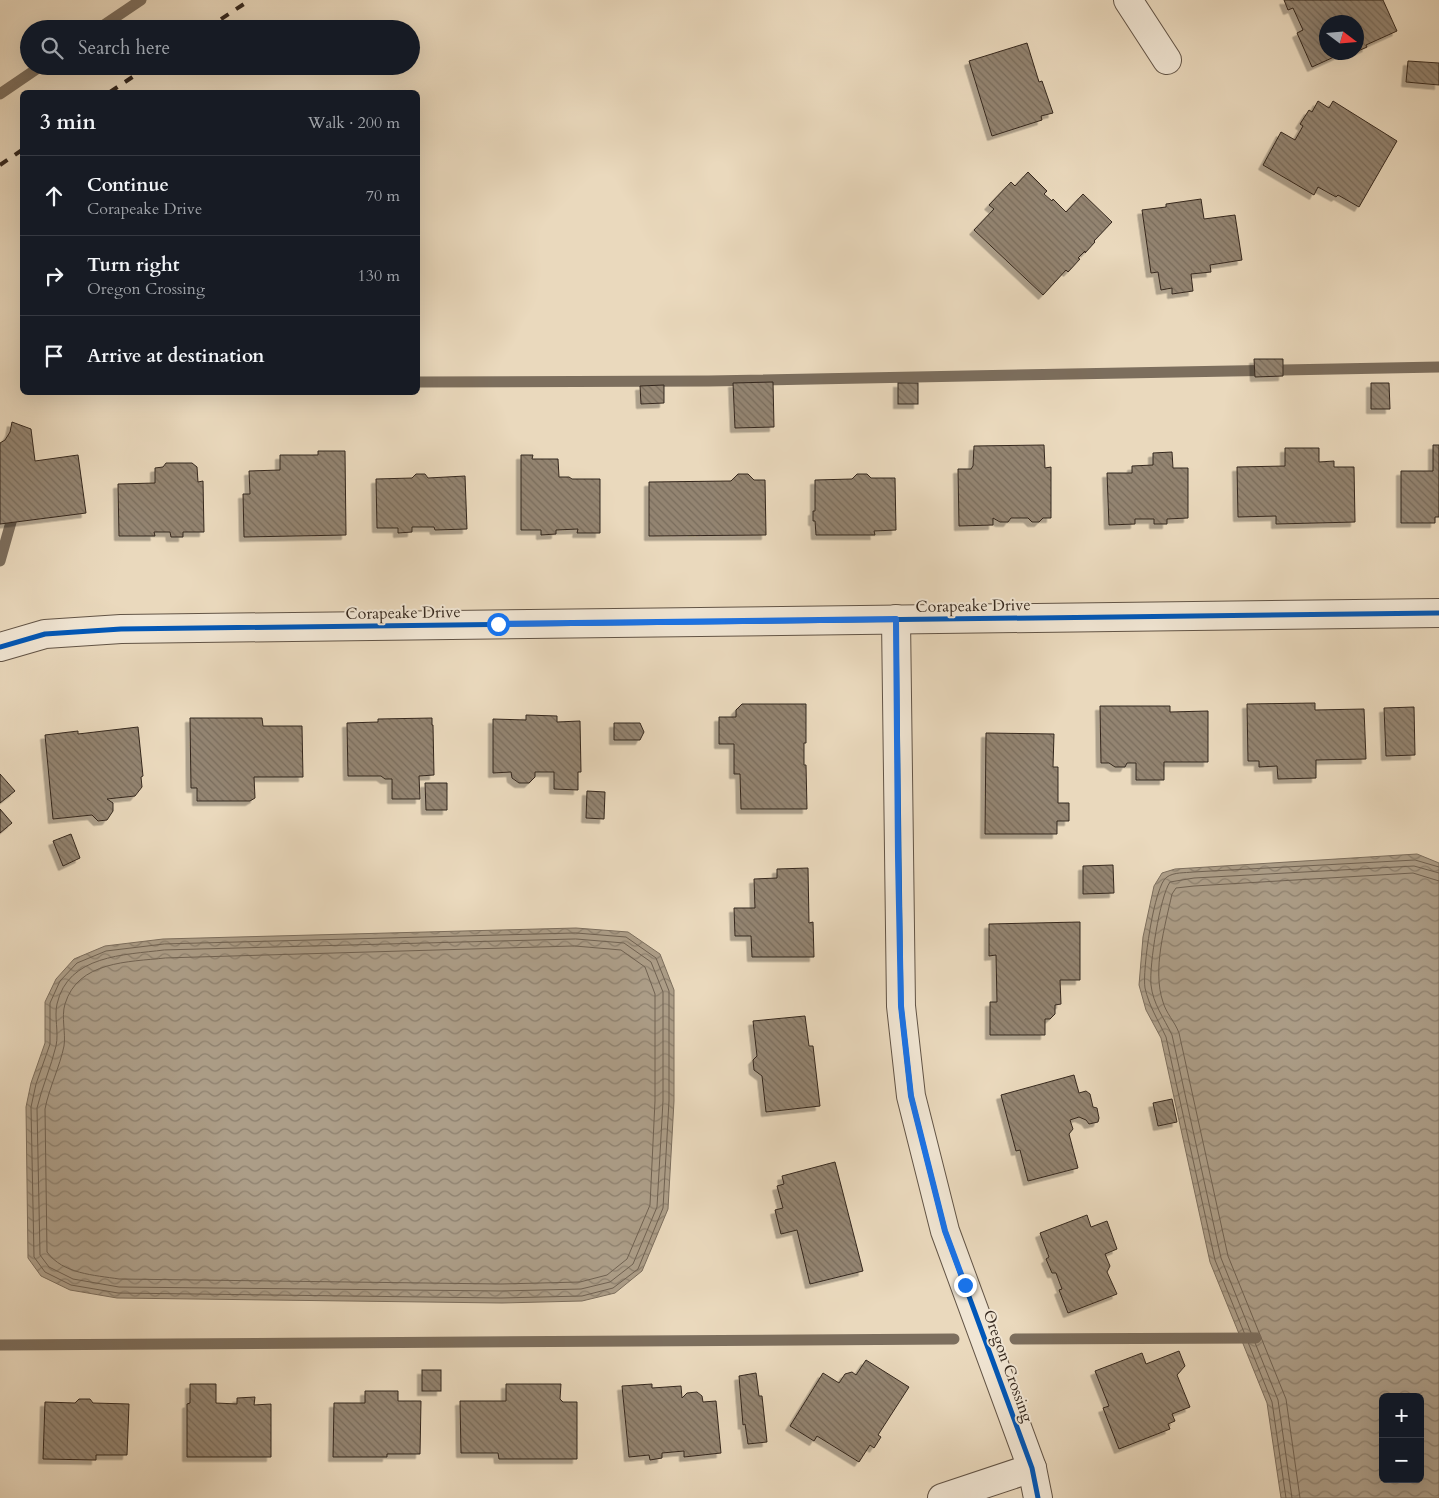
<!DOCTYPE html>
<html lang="en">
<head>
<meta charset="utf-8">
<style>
  :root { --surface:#171b24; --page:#20242c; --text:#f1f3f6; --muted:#9ea1a6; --line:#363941 }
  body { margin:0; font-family:Cardo,serif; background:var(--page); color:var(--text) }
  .controls { position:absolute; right:15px; bottom:15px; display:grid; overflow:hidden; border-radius:8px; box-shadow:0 5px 20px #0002 }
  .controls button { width:45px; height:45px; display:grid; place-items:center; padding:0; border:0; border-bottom:1px solid var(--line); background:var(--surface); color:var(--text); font:25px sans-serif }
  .compass { position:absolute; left:1319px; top:15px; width:45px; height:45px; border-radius:50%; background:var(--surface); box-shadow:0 5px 20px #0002; rotate:106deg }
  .stop { position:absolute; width:15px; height:15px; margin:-11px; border:4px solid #1a73e8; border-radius:50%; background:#fff }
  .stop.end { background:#1a73e8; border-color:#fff; box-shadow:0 1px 5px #0008 }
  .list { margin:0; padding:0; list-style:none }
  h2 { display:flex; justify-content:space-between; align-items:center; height:65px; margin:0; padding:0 20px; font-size:21px }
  h2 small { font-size:16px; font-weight:400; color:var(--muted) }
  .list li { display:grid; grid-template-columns:32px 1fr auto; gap:15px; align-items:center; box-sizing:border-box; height:80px; padding:0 20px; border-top:1px solid var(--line) }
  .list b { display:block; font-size:19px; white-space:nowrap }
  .list p { margin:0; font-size:16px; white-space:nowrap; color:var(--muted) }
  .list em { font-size:16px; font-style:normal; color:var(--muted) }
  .icon { flex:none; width:28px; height:28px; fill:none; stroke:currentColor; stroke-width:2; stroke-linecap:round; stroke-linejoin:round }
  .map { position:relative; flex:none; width:1439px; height:1498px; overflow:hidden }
  .search { position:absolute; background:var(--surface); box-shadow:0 5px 20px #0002; left:20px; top:20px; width:400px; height:55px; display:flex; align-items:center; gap:12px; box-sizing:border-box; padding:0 18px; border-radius:28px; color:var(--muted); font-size:19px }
  .panel { position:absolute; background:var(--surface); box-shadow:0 5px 20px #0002; left:20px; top:90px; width:400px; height:305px; border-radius:8px }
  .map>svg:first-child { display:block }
  .water { fill:url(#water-waves); stroke:#7c6e5d; fill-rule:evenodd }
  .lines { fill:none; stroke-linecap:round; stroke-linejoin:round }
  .shore { stroke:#706252; stroke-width:1 }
  .stream { stroke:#7c6e5d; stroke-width:11 }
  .building { fill:url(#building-back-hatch); stroke:#35281e; filter:url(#shadow) }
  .street-casing { stroke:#625446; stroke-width:30 }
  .street { stroke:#f1e6d4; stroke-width:28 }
  .rail { stroke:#35281e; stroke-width:4; stroke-dasharray:9 9; stroke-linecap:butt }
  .cycleway-casing { stroke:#f1e6d4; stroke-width:8 }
  .cycleway { stroke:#0057b8; stroke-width:5 }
  .route { stroke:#1a73e8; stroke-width:6 }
  .labels { text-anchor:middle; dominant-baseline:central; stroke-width:4; stroke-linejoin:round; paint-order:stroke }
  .street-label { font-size:16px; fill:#35281e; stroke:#f1e6d4 }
</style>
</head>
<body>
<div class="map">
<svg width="1439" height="1498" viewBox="0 0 1439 1498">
  <defs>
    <pattern id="water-waves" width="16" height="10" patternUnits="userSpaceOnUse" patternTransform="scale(1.25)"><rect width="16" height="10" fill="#ac9d87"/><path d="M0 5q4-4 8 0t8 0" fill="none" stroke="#8d806e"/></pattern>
    <pattern id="building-back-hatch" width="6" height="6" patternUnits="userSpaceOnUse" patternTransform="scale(1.25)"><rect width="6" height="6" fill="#938471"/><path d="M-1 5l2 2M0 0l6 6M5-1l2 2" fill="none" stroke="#796c5c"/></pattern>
    <filter id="shadow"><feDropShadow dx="-4.5" dy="4.5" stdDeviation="0" flood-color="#0004"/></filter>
  </defs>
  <rect width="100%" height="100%" fill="#ead9bd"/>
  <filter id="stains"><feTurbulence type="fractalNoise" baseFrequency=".004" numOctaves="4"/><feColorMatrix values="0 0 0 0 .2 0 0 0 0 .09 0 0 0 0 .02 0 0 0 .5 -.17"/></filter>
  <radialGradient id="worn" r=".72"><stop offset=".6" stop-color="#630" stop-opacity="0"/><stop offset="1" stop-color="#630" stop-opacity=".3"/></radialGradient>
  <g class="water">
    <path d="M1417,854L1439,863V1498H1281L1267,1403L1210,1262L1161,1038L1146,1010L1139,985L1143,937L1154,886L1162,873L1175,869ZM1383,1397H1420V1479H1383Z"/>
    <path d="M576,928L628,932L660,954L674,990V1101L668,1209L642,1271L615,1293L582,1301L502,1303L117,1298L70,1290L41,1276L28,1258L26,1107L31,1083L45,1043V1002L56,979L74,959L105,946L163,939Z"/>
  </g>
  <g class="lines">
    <g class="shore">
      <path d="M576,933L626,937L656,958L669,991V1101L663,1208L638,1269L613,1288L582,1296L501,1298L118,1293L71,1285L45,1272L34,1257L31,1107L36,1084L50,1044V1003L60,981L77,963L106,951L164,944Z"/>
      <path d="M576,939L624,943L651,962L663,992V1101L657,1207L633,1264L610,1282L581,1289L502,1291L119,1287L73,1279L49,1267L40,1255L37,1108C42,1087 51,1067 56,1046C59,1032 54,1017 57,1004C68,955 124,955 164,950Z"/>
      <path d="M575,946L621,950L645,967L655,994V1101L650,1205L627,1259L607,1275L580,1282L501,1284L119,1279C94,1275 63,1274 47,1252L45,1109C49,1088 60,1066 64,1046C66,1033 61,1017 65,1004C78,961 128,962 165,958Z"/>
      <path d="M1286,1498L1272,1402L1215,1260L1166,1037C1158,1020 1149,1006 1145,988C1142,972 1154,884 1167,877C1174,872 1185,873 1193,872L1415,860L1439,867"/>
      <path d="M1292,1498L1278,1400L1221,1258L1172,1035C1164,1018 1153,1004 1151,985C1149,966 1160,896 1170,882L1194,878L1414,866L1439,873"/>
      <path d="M1300,1498L1286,1399L1228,1256L1179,1033C1175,1022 1166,1013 1163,1002C1152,970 1165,926 1172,894L1176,888L1194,886L1413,873L1439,881"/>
    </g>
    <g class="stream">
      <path d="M98,29L141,0"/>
      <path d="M0,94L41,66"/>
      <path d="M418,382L709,381L1439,367"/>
      <path d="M0,561L15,508"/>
      <path d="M1015,1339L1256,1338"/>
      <path d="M0,1345L954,1339"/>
    </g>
  </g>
  <g class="building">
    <path d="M1284,0H1383L1397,31L1366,45L1367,47L1356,52V22H1326V52H1345L1312,67L1297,33L1303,30L1293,8L1288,10Z"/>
    <path d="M1027,43L1039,82L1042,81L1053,113L1041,116L1042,120L992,136L969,61Z"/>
    <path d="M1408,61L1439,63V85L1406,82Z"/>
    <path d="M1318,101L1329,108L1333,101L1397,141L1359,207L1338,195L1336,197L1318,187L1314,195L1263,165L1281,132L1295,140L1303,126L1300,124L1309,110L1312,112Z"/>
    <path d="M1028,172L1047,191L1044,194L1052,201L1053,199L1066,212L1083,194L1112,222L1094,241L1095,242L1085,253V251L1078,258L1080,259L1068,272L1066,270L1043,295L974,230L994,209L989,205L1011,182L1015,186Z"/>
    <path d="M1201,199L1204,219L1235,215L1242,260L1210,265L1211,272L1191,274L1193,291L1172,294V288L1161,290L1158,272L1151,273L1142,210L1166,207V204Z"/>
    <path d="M1254,359H1283V376L1255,377Z"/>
    <path d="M773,382L774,427L735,428L733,383Z"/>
    <rect x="898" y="383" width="20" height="21"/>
    <path d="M1371,383H1389L1390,409H1371Z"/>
    <path d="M664,385V403L641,404L640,386Z"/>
    <path d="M12,422L31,429L35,461L78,455L86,513L0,524V443L5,440L10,432Z"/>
    <path d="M1044,445L1045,468L1051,467V518H1043L1039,522H1032L1028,518H1011L1008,522H1000L993,518V525L959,526L958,469H971L973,466L974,446Z"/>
    <path d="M1433,445H1439V517H1435V523H1401V471H1433Z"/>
    <path d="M1285,448H1319V462L1334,461V467H1354L1355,522L1276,524V516L1238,517L1237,467L1285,466Z"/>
    <path d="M318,451H345L346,535L244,537L243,494H250L249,471L280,470V455H318Z"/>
    <path d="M1172,452L1173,468H1188V518L1167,519V524H1154V519H1135V524L1109,525L1107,473H1132V466L1153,465V453Z"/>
    <path d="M521,455H533L532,459H558L559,477H569L572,479H600V533H577L578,529L556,530V534L541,535V530H521Z"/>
    <path d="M166,463H192L197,467L198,482L203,481L204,532H183V537H171L170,532H154L155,536H119L118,484L155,483V468L163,467Z"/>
    <path d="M416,474H425L428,478L465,476L467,529L435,530L434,527H412V532L398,533V528H377L376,479L412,478Z"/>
    <path d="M738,474H748L754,480H765L766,535L649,536V482L731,481Z"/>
    <path d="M857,474H867L871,478H895L896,530L874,531L875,535H816L815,521H813V511H815V480L852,479Z"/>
    <path d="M1315,703V710L1364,709L1366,759L1316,760V778L1278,779L1277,766L1259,767V761H1248L1247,704Z"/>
    <path d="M742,704H806V743H804V765H806L807,809H741L740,774H734V744H719V717H736V710Z"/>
    <path d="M1100,706H1170V712L1208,711V762H1164V780H1136V763H1127L1125,767H1115L1109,763H1101Z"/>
    <path d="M1414,707L1415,755L1386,756L1384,708Z"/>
    <path d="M526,715L557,716V722L580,721L581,772H578V790L554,789V772H535V777L529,783H519L512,778L511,772L493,773V719L526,720Z"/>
    <path d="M190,718H262L263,726H302L303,777H254L255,798L250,801H197V788H191Z"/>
    <path d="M432,718V725H433L434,775L419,776L420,799H392V779H385L381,776H348L347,723L378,722V719Z"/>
    <path d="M614,723H640L644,732L640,740H614Z"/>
    <path d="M138,727L143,776L141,777L142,787L135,796L107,799L113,803V811L107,820L98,821L92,815L53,819L45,735L78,731V734Z"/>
    <path d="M986,733L1054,734L1053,767H1058V803H1069V821H1057V834H985Z"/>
    <path d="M0,774L15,791L0,803Z"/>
    <path d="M425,783H447V810H426Z"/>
    <path d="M587,791L605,792L604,819L586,818Z"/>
    <path d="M0,809L12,823L0,833Z"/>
    <path d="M71,834L80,858L63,866L53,841Z"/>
    <path d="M1113,865L1114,893L1083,894V866Z"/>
    <path d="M808,868L809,923L813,922L814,957H752L751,936H735L734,908H755L754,879L777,878V869Z"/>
    <path d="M1080,922V980H1060L1061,1004L1055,1005V1014L1050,1019H1045V1035H990V1002H997L996,955L989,956V924Z"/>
    <path d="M805,1016L809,1046H813L820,1106L766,1112L762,1076L754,1070L753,1060L757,1056L753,1021Z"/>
    <path d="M1074,1075L1079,1093L1086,1091L1090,1094L1093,1107L1097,1108L1099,1118L1098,1122L1089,1124L1086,1120L1079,1117L1070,1120L1073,1129L1069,1134L1078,1168L1028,1181L1020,1150L1016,1151L1001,1095Z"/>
    <path d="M1172,1099L1177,1122L1158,1126L1153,1103Z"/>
    <path d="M835,1162L863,1271L810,1284L797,1230L781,1234L775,1210L783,1208L777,1186L784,1184L782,1176Z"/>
    <path d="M1087,1215L1091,1227L1107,1221L1117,1249L1105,1254L1110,1266L1107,1272L1117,1294L1068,1313L1059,1290L1062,1289L1056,1273H1052L1046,1259L1049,1257L1040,1233Z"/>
    <path d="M1179,1351L1185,1366L1177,1375L1190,1407L1172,1414L1175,1421L1168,1424L1170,1429L1119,1449L1103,1408L1109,1406L1095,1371L1142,1353L1146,1364Z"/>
    <path d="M866,1360L909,1387L878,1435L881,1437L874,1448L870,1445L859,1462L817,1436L814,1441L790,1426L823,1373L839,1383L845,1374L852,1372L856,1375Z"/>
    <rect x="422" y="1370" width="19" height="21"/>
    <path d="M756,1373L759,1396H762L767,1442L748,1444L745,1424L743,1425L739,1376Z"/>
    <path d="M190,1384H216V1403L237,1404V1398L255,1397L254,1405L271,1404V1457H187V1404L190,1403Z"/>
    <path d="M506,1384H561L560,1399L563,1402H577V1459H499L498,1453H461L460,1401H506Z"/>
    <path d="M652,1384V1388L681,1386L682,1398L687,1393L697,1392L702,1396L703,1402L716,1401L721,1453L684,1457V1451L662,1453V1458L650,1460L649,1455L629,1457L622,1386Z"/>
    <path d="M365,1391H398V1401H421L420,1454H387V1457H333L334,1403H365Z"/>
    <path d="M79,1399H90L93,1403L129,1404L127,1455H96V1460L43,1459L45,1402L75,1403Z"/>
  </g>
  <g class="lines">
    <g class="street-casing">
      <g id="street">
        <path d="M1128,0L1167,60"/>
        <path d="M896,619L901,1006L911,1096L945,1231L1032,1468L1038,1498"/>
        <path d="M0,647L45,634L121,629L1439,613"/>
        <path d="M942,1498L1032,1468"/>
      </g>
    </g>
    <use href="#street" class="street"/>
    <g class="rail">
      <path d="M206,29L250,0"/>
      <path d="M110,92L149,66"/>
      <path d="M0,165L22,150"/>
    </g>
    <g class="cycleway-casing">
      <g id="cycleway">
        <path d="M896,619L901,1006L911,1096L945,1231L1032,1468L1038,1498"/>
        <path d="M0,647L45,634L121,629L1439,613"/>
      </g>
    </g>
    <use href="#cycleway" class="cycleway"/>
  </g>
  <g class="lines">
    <path class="route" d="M498,624L896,619L898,857L901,1006L911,1096L945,1231L965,1285"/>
  </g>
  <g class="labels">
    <g class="street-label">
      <text transform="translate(973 606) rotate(-1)">Corapeake Drive</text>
      <text transform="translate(403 613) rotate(-1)">Corapeake Drive</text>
      <text transform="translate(1008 1366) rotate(70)">Oregon Crossing</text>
    </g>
  </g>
  <rect width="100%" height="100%" filter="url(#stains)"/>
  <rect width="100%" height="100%" fill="url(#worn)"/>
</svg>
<div class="controls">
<button>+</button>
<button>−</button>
</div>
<svg class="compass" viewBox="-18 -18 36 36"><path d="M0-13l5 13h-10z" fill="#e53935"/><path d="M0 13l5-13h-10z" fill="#9ea1a6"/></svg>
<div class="stop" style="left:498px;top:624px"></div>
<div class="stop end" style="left:965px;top:1285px"></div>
<div class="search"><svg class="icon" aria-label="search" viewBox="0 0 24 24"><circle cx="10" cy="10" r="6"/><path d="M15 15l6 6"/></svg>Search here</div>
<section class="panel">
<h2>3 min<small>Walk · 200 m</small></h2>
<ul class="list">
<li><svg class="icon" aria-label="ahead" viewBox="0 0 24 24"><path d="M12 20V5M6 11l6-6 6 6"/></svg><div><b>Continue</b><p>Corapeake Drive</p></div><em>70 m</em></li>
<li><svg class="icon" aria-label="right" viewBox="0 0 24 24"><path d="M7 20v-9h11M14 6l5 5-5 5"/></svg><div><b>Turn right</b><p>Oregon Crossing</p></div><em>130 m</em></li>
<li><svg class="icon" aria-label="arrive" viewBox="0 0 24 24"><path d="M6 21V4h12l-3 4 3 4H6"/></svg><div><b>Arrive at destination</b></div></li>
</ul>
</section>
</div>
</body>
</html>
